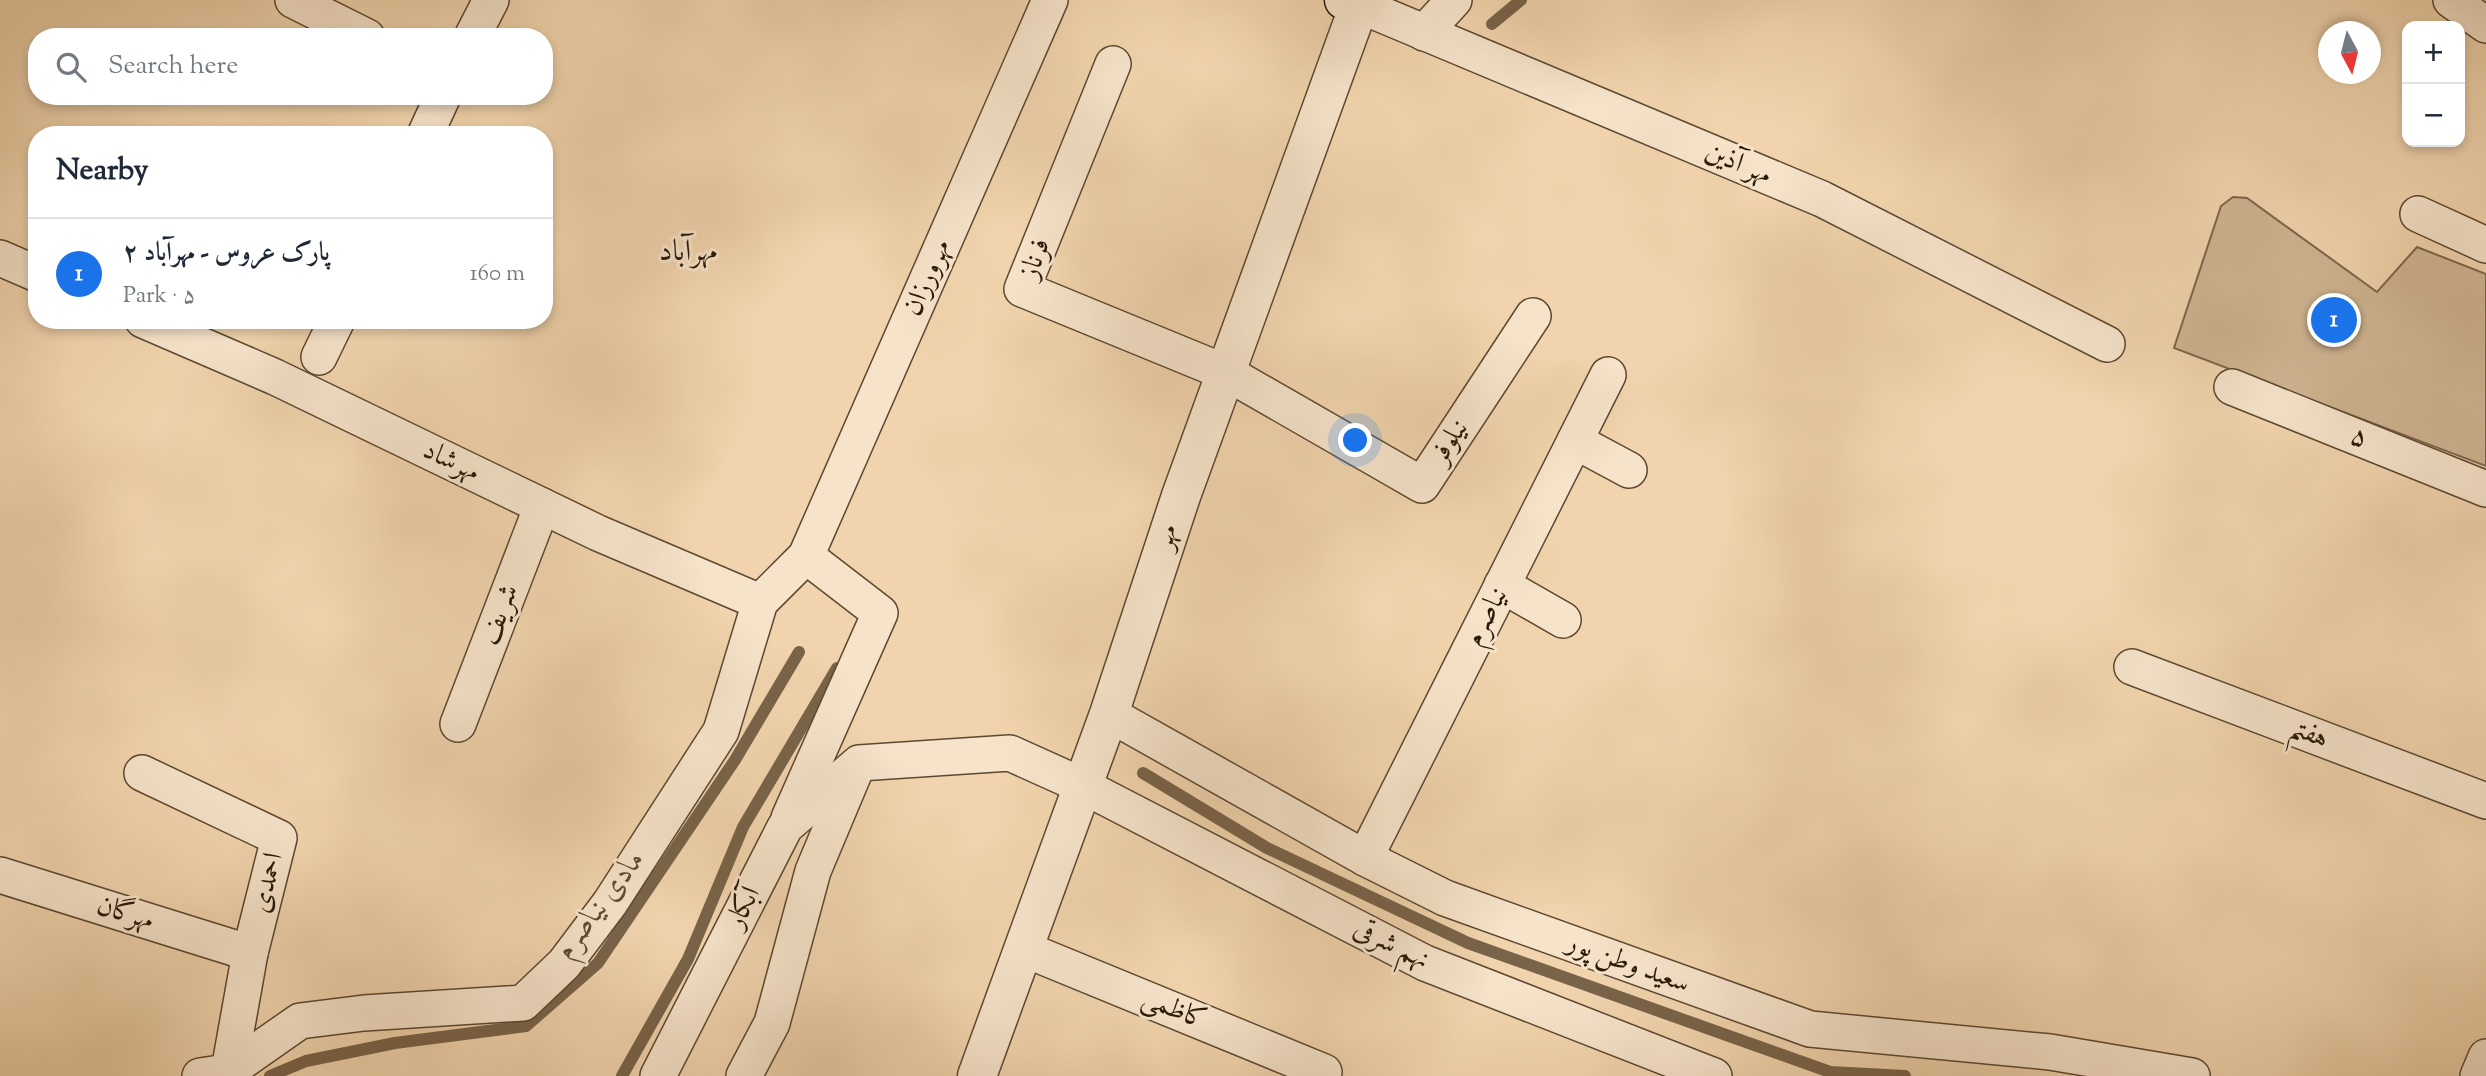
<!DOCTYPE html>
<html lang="en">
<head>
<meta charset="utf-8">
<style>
  :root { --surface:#fff; --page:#f6f6f7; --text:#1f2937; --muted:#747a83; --line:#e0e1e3; --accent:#1a73e8 }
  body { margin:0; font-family:"Sorts Mill Goudy",Amiri,serif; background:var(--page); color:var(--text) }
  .controls { position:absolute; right:21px; top:21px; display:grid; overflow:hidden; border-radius:14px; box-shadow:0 4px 10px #0003 }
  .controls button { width:63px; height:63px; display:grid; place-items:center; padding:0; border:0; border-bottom:2px solid var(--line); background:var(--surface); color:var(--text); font:35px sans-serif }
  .compass { position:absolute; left:2318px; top:21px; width:63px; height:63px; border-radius:50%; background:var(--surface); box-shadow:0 4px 10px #0003; rotate:173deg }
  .you { position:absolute; left:1356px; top:441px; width:24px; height:24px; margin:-18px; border:5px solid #fff; border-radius:50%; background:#1a73e8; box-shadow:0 0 0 10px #1a73e833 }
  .badge { display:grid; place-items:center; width:46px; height:46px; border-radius:50%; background:var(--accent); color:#fff; font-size:23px; font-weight:700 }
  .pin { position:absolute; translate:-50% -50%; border:4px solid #fff; box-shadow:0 2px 7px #0006 }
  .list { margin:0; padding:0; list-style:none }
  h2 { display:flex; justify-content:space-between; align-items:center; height:91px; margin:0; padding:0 28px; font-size:30px }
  h2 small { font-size:23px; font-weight:400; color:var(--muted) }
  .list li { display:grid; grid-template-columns:46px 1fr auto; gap:21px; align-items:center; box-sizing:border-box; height:112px; padding:0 28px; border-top:2px solid var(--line) }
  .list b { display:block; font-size:26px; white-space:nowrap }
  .list p { margin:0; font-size:23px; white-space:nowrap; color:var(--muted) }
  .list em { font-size:23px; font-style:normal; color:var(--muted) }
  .icon { flex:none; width:38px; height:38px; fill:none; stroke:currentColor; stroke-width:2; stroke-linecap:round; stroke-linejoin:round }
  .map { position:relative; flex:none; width:2486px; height:1076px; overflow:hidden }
  .search { position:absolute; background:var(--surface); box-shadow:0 4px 10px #0003; left:28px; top:28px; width:525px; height:77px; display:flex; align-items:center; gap:18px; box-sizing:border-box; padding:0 24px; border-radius:28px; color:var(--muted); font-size:26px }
  .panel { position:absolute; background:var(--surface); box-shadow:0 4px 10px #0003; left:28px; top:126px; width:525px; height:203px; border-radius:28px }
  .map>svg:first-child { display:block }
  .green { fill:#cfb491; stroke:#7c664c; stroke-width:2 }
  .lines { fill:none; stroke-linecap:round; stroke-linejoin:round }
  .stream { stroke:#796349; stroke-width:12 }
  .minor-casing { stroke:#5c4831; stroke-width:38 }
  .tertiary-casing { stroke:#5c4831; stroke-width:41 }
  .secondary-casing { stroke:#2a1908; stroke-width:41 }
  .minor { stroke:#f6e3ca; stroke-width:35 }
  .tertiary { stroke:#f6e3ca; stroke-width:38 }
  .secondary { stroke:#f6e3ca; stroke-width:38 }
  .labels { text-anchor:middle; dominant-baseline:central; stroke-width:6; stroke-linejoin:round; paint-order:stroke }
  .street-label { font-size:28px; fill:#2a1908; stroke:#f6e3ca }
  .neighbourhood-label { font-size:30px; fill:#2a1908; stroke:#f6e3ca }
  .water-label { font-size:30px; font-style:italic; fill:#5e4a34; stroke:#f6e3ca }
</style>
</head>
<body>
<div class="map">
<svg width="2486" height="1076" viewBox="0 0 2486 1076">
  <rect width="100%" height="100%" fill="#f1d4ad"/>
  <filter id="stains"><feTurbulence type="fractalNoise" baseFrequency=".00286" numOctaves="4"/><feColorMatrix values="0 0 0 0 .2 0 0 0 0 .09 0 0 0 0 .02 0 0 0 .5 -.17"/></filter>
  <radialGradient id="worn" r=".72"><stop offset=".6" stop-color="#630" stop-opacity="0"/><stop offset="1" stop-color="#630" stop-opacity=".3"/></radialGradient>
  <path class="green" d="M2233,197L2247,198L2377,292L2417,247L2486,274V466L2174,348L2221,206Z"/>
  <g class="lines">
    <g class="stream">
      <path d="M1492,24L1521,0"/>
      <path d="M1143,773L1267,848L1468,943L1830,1072L1905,1076"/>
      <path d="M270,1076L306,1061L395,1043L526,1026L598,963L735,760L799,652"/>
      <path d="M622,1076L688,959L743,827L837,668"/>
    </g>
    <g class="minor-casing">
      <g id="minor">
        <path d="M293,0L367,37"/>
        <path d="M2451,0L2486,25"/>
        <path d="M1359,5L1822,199L2107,344"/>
        <path d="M1424,33L1454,0"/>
        <path d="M472,37L491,0"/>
        <path d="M1113,64L1022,289L1227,373L1422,485L1533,316"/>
        <path d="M425,135L443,96"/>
        <path d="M2418,214L2486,245"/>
        <path d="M0,258L37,274"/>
        <path d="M143,320L275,377L598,533L760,602"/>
        <path d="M319,357L337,320"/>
        <path d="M2232,387L2486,489"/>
        <path d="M1575,441L1629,470"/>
        <path d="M1502,585L1563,620"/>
        <path d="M2132,667L2486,801"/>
        <path d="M1109,714L1365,858L1445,898L1810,1029L2050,1052L2192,1076"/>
        <path d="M458,724L542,506"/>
        <path d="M142,773L279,838L250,953L228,1076"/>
        <path d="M789,818L880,613L806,556"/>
        <path d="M1365,858L1608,375"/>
        <path d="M0,875L250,953"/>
        <path d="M1024,949L1324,1072"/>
        <path d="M200,1076L227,1072L300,1021L364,1013L523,1003L564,964L610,903L721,731L760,602L806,556L1050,0"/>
        <path d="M658,1076L785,827L859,763L1010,753L1081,785L1425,963L1714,1076"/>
        <path d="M744,1076L772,1023L813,871L855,771"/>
        <path d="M2478,1076L2486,1057"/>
      </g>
    </g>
    <g class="tertiary-casing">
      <path id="tertiary" d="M977,1076L1109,714L1181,496L1361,0"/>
    </g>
    <g class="secondary-casing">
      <path id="secondary" d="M1344,0L1359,5"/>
    </g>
    <use href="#minor" class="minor"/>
    <use href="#tertiary" class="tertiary"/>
    <use href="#secondary" class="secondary"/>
  </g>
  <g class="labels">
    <g class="street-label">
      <text transform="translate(1738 164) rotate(23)">مهر آذین</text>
      <text transform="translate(1036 259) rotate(-70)">فرناز</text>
      <text transform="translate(928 278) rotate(-66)">مهرورزان</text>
      <text transform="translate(2359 438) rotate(22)">۵</text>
      <text transform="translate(1450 442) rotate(-57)">نیلوفر</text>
      <text transform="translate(451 462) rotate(26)">مهرشاد</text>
      <text transform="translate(1167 537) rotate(-72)">مهر</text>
      <text transform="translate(500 615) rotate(-69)">شریف</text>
      <text transform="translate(1487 617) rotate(-63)">نیاصرم</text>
      <text transform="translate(2309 734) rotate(21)">هفتم</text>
      <text transform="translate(268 883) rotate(-76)">احمدی</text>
      <text transform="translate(744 908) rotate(-63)">آبکار</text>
      <text transform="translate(125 914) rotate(17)">مهرگان</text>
      <text transform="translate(1391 945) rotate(26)">نهم شرقی</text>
      <text transform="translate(1628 964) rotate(20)">سعید وطن پور</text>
      <text transform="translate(1174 1010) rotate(22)">کاظمی</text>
    </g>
    <g class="neighbourhood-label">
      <text x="688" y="252">مهرآباد</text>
    </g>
    <g class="water-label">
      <text transform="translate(601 905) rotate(-53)">مادی نیاصرم</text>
    </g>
  </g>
  <rect width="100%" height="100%" filter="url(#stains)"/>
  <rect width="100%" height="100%" fill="url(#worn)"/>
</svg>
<div class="controls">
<button>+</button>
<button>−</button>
</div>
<svg class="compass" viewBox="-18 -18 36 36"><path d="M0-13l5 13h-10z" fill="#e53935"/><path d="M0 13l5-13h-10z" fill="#747a83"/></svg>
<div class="you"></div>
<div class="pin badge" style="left:2334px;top:320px">1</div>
<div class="search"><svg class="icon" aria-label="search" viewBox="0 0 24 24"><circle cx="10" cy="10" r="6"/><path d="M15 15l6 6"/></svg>Search here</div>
<section class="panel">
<h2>Nearby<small></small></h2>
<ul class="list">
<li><span class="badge">1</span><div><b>پارک عروس - مهرآباد ۲</b><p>Park · ۵</p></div><em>160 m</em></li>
</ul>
</section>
</div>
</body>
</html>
